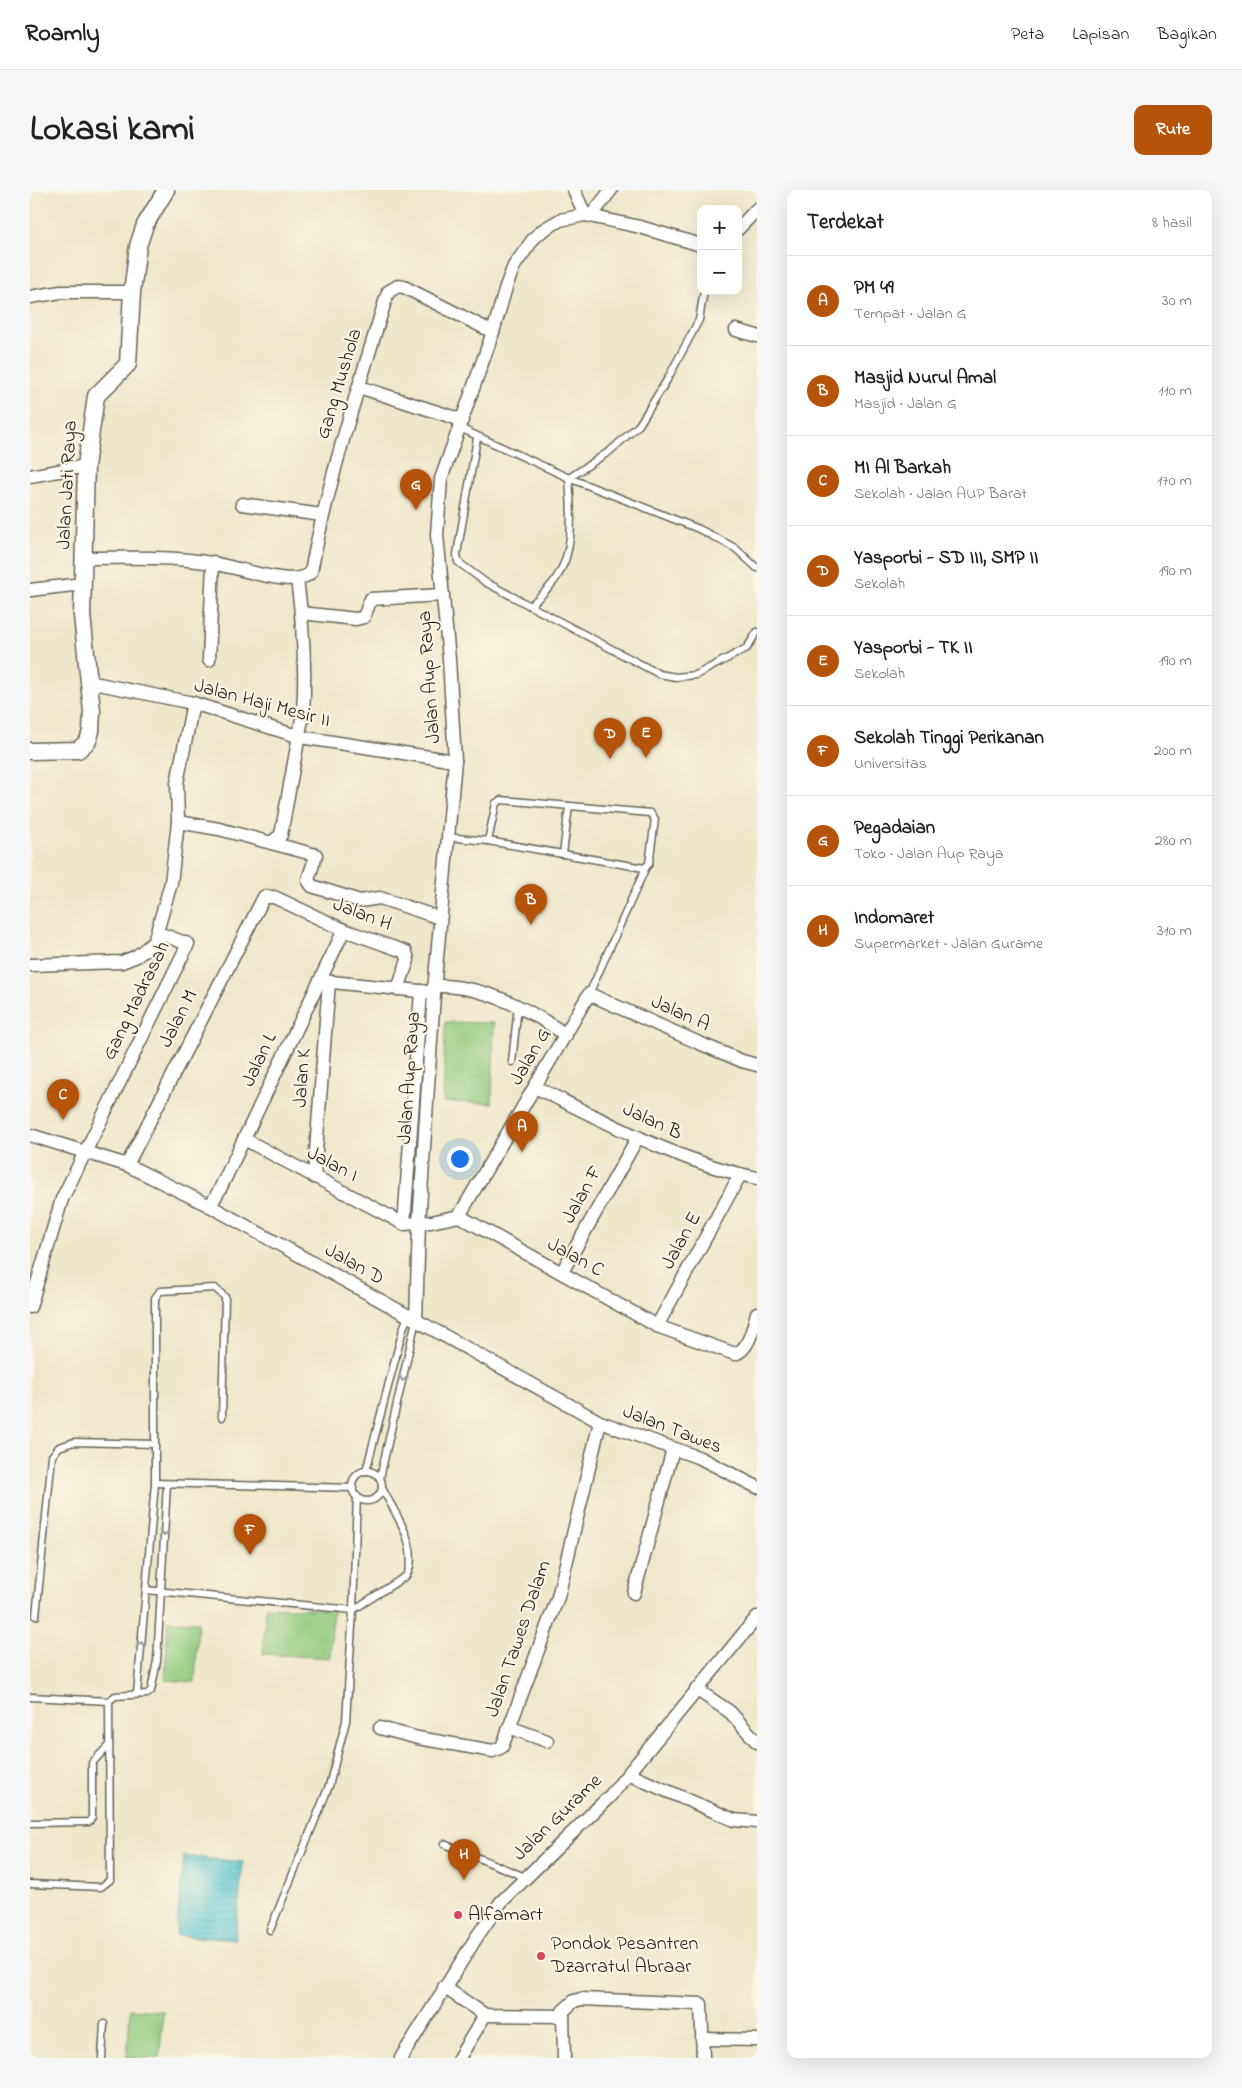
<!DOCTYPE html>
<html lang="id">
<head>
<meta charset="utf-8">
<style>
  :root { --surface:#fff; --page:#f6f6f6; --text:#202124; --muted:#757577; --line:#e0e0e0; --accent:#b45309 }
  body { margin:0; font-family:"Indie Flower",sans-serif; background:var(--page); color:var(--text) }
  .controls { position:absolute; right:15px; top:15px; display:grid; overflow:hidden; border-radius:10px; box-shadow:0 5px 20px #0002 }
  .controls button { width:45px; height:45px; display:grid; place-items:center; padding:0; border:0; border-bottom:1px solid var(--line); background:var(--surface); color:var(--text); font:25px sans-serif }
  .you { position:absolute; left:429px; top:968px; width:18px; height:18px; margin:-12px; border:4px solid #fff; border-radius:50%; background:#1a73e8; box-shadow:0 0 0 8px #1a73e833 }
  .badge { display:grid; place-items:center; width:32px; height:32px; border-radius:50%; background:var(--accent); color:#fff; font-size:16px; font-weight:700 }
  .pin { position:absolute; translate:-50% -41px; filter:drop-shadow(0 1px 2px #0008) }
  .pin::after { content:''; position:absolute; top:26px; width:18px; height:15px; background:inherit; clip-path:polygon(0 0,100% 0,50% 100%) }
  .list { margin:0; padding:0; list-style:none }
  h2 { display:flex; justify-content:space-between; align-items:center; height:65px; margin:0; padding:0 20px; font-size:21px }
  h2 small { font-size:16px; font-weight:400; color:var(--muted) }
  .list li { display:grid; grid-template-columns:32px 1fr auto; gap:15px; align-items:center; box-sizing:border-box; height:90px; padding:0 20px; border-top:1px solid var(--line) }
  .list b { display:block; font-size:19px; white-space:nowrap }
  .list p { margin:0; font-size:16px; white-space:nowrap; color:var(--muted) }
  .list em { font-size:16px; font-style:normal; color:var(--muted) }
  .map { position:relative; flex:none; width:727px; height:1868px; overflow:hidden; border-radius:10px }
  header { display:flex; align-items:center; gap:30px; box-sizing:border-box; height:70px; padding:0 25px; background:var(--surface); border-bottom:1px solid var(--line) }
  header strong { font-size:24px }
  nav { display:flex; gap:28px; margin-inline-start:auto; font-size:18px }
  .intro { display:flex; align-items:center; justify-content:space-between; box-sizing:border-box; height:120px; padding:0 30px }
  h1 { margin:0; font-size:35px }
  .button { padding:12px 22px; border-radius:10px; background:var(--accent); color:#fff; font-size:18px; font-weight:700 }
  main { display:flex; gap:30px; padding:0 30px }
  aside { flex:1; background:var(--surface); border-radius:10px; box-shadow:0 5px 20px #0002 }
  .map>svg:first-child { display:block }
  .green { fill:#90ca7e; stroke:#56734d }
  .water { fill:url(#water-rules); stroke:#3c7276 }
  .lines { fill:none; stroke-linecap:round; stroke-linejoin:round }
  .service-casing { stroke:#666359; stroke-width:9 }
  .minor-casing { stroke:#666359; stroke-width:15 }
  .tertiary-casing { stroke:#666359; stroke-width:19 }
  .service { stroke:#fff; stroke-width:6 }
  .minor { stroke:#fff; stroke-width:12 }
  .tertiary { stroke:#fff; stroke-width:16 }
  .oneway { stroke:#999 }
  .poi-dot { fill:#d1495b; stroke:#fcf5e5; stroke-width:2 }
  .labels { text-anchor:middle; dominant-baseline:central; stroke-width:4.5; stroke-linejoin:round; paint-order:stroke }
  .street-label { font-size:20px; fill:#1c1c1c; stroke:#fcf5e5 }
  .poi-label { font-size:20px; fill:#1c1c1c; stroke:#fcf5e5; text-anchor:start }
</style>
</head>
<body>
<header>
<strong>Roamly</strong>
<nav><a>Peta</a><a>Lapisan</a><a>Bagikan</a></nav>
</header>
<div class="intro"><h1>Lokasi kami</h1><a class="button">Rute</a></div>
<main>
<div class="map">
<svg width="727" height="1868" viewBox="0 0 727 1868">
  <defs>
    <pattern id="water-rules" width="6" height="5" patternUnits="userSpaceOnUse" patternTransform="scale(1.25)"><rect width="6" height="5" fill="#5bc8d1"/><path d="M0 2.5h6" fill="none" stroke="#4fabb3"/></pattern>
  </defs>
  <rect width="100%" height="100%" fill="#fcf5e5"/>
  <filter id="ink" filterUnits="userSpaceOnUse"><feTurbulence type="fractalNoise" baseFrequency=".02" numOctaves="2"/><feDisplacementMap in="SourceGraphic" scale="10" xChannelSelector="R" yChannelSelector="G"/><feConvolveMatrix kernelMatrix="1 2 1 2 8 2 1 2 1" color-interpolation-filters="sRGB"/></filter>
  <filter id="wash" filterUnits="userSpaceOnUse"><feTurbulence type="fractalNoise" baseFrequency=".0096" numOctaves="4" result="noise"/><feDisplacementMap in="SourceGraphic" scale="20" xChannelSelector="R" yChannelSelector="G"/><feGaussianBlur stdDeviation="1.12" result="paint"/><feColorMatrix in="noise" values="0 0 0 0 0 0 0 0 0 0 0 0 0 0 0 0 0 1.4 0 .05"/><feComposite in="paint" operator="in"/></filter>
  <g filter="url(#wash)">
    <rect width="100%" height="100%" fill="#eee7c9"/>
    <g class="green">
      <path d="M415,832L464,833L462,913L413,912Z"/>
      <path d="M236,1417L303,1420L300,1468L233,1464Z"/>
      <path d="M138,1431L168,1432L165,1492L135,1490Z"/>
      <path d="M100,1819L133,1821L130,1868H97Z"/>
    </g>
    <path class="water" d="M154,1666L213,1672L205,1750L146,1745Z"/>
  </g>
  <g filter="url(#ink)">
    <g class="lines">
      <g class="service-casing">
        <g id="service">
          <path d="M430,238L539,288L669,339L705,358L727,378"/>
          <path d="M447,248L427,364L428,372L455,392L629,484L646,487L666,485L717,458L727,442"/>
          <path d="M500,416C508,408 518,400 525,390C546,361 541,322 539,288L580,261L609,235L637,190L669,130L674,101"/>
          <path d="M417,647L458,651L614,678L619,674L625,629L620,623L471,610L466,613L458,651"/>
          <path d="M533,664L539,616"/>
          <path d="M559,804L616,677"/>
          <path d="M482,872L488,816"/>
          <path d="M336,1281L373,1139L378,1126"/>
          <circle cx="337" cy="1296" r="15"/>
          <path d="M350,1288L386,1130"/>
          <path d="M125,1293L323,1298"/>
          <path d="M116,1400L323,1420L376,1386C392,1359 364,1322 352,1298"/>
          <path d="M6,1426L22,1266L29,1257L44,1252L125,1254"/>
          <path d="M107,1504L125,1293V1108L130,1101L185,1098L195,1107L192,1227"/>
          <path d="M0,1507L79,1511"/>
          <path d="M0,1633L59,1632L62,1627V1573L79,1555"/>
          <path d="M414,1654L495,1687"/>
          <path d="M0,1694L71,1697L80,1690L79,1511L85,1506L117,1504L121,1501L127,1471L137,1294"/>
          <path d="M240,1740L299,1596L316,1531L323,1420L327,1306"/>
          <path d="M72,1868L74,1834"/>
        </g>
      </g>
      <g class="minor-casing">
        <g id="minor">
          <path d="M544,0L555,25"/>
          <path d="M561,26L581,0"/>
          <path d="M708,39L727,19"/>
          <path d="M0,107L31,102H102"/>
          <path d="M706,140L727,146"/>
          <path d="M329,197L432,230"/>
          <path d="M0,286L56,276"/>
          <path d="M212,314L292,325"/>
          <path d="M55,368C104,368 152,365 200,377C219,381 268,398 281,382C299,287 329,195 358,102L368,96L374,97L463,142"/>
          <path d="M0,400L52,394"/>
          <path d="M271,423L326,429L334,427L341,409L413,405"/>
          <path d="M179,470L183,372"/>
          <path d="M59,492L163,513L270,547L425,571"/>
          <path d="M148,632L189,639L286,665L278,690L282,696L330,711L350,708L410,728"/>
          <path d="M242,652L251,645L273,523C276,479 273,433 267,389"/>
          <path d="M0,775L92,772L107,766L124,752L141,693L148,632L147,593L163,513"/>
          <path d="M292,791L399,802"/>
          <path d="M404,796C451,794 499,819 536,845"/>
          <path d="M505,897C577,932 648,972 727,988"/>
          <path d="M0,945L97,975L180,1016L570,1232L670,1268L727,1297"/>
          <path d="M214,949L374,1034L401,1032L429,1026L627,1136L705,1164C720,1159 723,1136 727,1123"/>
          <path d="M97,975L234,707H244L314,740L376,762L378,770L368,799"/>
          <path d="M284,987L299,792"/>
          <path d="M180,1016L190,999L314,740"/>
          <path d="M429,1026L559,804L669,853L712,871L727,875"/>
          <path d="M374,1034L391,801"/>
          <path d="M532,1082L608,947"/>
          <path d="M0,1117L32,1009L158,754L128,743"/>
          <path d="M386,1130L389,1034L405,789L425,571L419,469L407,345L411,289L463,142L477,94L484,76L504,48L513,40L530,30L555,25L610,37L671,55"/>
          <path d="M627,1136L710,985"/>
          <path d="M604,1403L643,1259"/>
          <path d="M666,1499L700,1522L727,1552"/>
          <path d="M479,1537L517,1551"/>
          <path d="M350,1538L388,1548L463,1561L472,1557L528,1407L570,1232"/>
          <path d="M598,1584L704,1630L727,1632"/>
          <path d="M414,1797L455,1825L532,1826"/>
          <path d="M672,1849L727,1850"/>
          <path d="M371,1868L448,1745L471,1712L580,1606L727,1427"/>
          <path d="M429,1868L455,1825"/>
          <path d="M534,1868L533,1821L544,1811L551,1809L671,1814L673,1868"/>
        </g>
      </g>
      <g class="tertiary-casing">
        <path id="tertiary" d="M0,561L48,560L58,551L61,541L62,521L52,425L56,276L66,206L98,174L102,102L108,56L115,35L136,0"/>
      </g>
      <use href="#service" class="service"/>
      <use href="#minor" class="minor"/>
      <use href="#tertiary" class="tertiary"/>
    </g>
    <defs><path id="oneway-chevron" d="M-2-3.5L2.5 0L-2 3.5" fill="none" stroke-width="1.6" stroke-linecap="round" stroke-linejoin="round" transform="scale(1.25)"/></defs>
    <g class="oneway">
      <use href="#oneway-chevron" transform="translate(373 1188) rotate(103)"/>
      <use href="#oneway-chevron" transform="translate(134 1343) rotate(93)"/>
      <use href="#oneway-chevron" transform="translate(111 1455) rotate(-85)"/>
    </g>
  </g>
  <g class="poi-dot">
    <circle cx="428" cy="1725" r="5"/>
    <circle cx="511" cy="1766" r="5"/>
  </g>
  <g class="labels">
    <g class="street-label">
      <text transform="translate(310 194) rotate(-73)">Gang Mushola</text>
      <text transform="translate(38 295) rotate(-87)">Jalan Jati Raya</text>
      <text transform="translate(400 487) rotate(-94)">Jalan Aup Raya</text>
      <text transform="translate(232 514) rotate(15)">Jalan Haji Mesir II</text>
      <text transform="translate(332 725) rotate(21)">Jalan H</text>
      <text transform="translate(107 811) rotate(-64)">Gang Madrasah</text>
      <text transform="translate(650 824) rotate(24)">Jalan A</text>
      <text transform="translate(149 829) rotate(-63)">Jalan M</text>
      <text transform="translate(501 867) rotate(-60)">Jalan G</text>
      <text transform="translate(230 870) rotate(-65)">Jalan L</text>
      <text transform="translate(273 888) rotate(-86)">Jalan K</text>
      <text transform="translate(380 888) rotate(-86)">Jalan Aup Raya</text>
      <text transform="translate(622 932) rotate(25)">Jalan B</text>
      <text transform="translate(302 975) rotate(28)">Jalan I</text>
      <text transform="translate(553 1005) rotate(-61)">Jalan F</text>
      <text transform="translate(652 1051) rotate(-61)">Jalan E</text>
      <text transform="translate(545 1068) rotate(29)">Jalan C</text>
      <text transform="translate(324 1075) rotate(29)">Jalan D</text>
      <text transform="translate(642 1240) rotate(21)">Jalan Tawes</text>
      <text transform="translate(489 1449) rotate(-71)">Jalan Tawes Dalam</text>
      <text transform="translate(528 1628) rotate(-44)">Jalan Gurame</text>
    </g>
    <g class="poi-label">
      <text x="438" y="1725">Alfamart</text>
      <text x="521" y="1754">Pondok Pesantren<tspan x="521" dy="23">Dzarratul Abraar</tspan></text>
    </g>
  </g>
</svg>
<div class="controls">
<button>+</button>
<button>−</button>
</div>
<div class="you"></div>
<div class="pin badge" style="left:492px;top:962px">A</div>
<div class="pin badge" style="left:501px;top:735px">B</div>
<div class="pin badge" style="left:33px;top:930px">C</div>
<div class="pin badge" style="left:580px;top:569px">D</div>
<div class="pin badge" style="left:616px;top:568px">E</div>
<div class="pin badge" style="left:220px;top:1365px">F</div>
<div class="pin badge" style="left:386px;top:320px">G</div>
<div class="pin badge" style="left:434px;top:1690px">H</div>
</div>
<aside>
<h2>Terdekat<small>8 hasil</small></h2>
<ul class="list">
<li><span class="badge">A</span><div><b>PM 49</b><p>Tempat · Jalan G</p></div><em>30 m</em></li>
<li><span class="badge">B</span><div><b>Masjid Nurul Amal</b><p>Masjid · Jalan G</p></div><em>110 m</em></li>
<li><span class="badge">C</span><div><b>MI Al Barkah</b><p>Sekolah · Jalan AUP Barat</p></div><em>170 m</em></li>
<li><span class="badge">D</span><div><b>Yasporbi - SD III, SMP II</b><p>Sekolah</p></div><em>190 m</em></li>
<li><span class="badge">E</span><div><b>Yasporbi - TK II</b><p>Sekolah</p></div><em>190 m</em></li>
<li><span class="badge">F</span><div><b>Sekolah Tinggi Perikanan</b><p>Universitas</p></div><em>200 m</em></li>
<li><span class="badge">G</span><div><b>Pegadaian</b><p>Toko · Jalan Aup Raya</p></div><em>280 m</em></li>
<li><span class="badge">H</span><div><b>Indomaret</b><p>Supermarket · Jalan Gurame</p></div><em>310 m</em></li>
</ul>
</aside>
</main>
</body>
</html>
